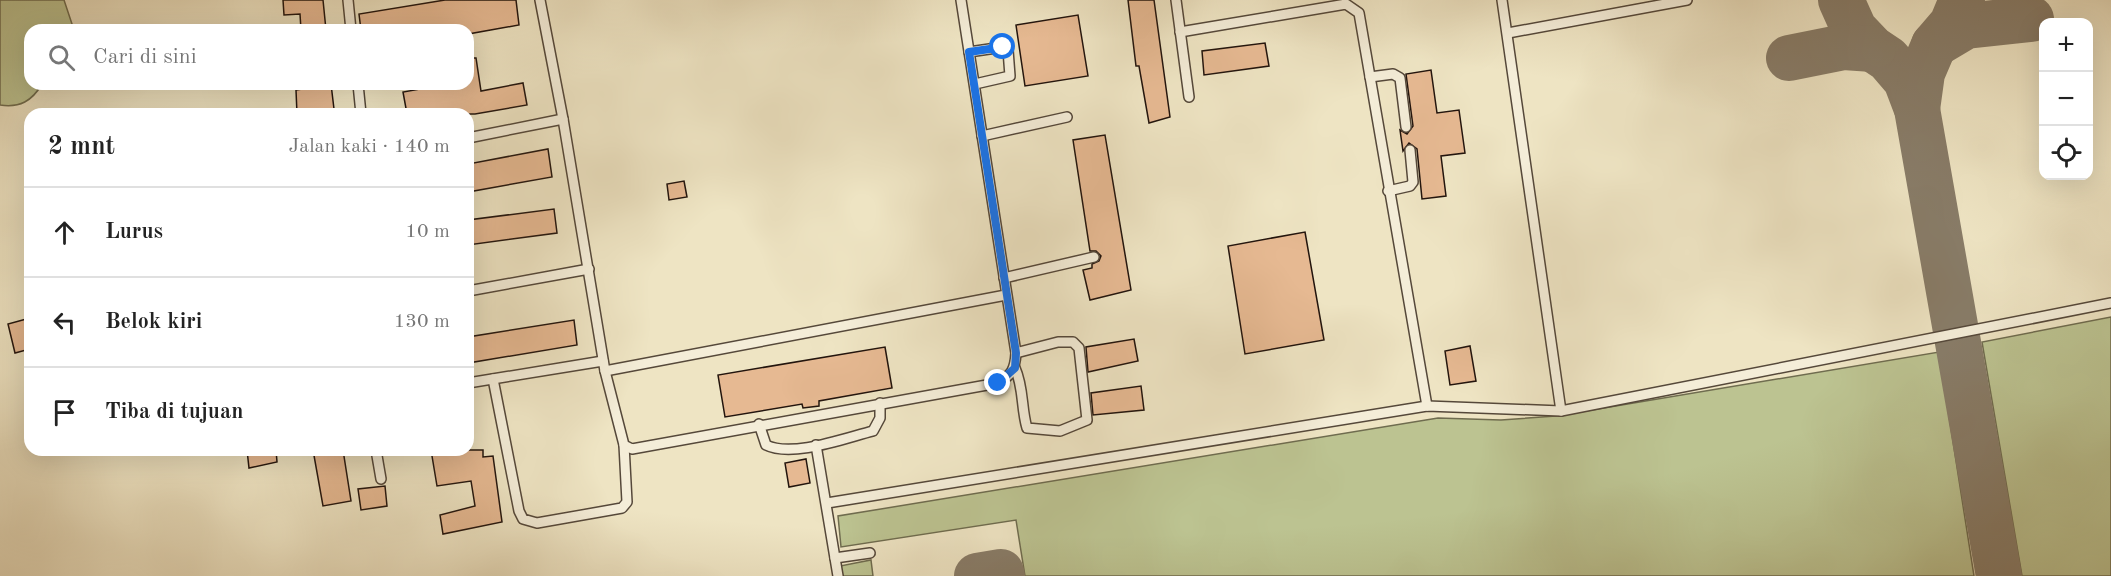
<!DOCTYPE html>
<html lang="id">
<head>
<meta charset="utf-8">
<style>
  :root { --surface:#fff; --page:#f6f6f6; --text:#222; --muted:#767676; --line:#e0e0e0 }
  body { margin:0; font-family:"Old Standard TT",serif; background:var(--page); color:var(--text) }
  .controls { position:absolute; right:18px; top:18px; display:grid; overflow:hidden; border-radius:12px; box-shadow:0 6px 24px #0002 }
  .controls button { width:54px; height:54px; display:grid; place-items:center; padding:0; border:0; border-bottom:2px solid var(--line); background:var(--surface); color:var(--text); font:30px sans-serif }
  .stop { position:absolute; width:18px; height:18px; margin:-14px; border:4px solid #1a73e8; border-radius:50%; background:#fff }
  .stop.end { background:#1a73e8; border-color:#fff; box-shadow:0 2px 6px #0008 }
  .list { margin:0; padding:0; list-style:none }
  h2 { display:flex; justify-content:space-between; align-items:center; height:78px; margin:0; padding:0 24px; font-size:26px }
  h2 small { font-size:20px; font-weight:400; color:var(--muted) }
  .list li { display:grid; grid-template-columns:39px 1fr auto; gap:18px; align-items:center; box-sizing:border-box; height:90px; padding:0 24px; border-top:2px solid var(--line) }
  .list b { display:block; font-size:22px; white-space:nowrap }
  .list em { font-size:20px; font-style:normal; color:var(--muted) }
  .icon { flex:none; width:33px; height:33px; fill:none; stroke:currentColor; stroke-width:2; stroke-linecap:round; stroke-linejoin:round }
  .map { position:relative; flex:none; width:2111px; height:576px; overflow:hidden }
  .search { position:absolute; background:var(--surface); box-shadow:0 6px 24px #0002; left:24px; top:24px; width:450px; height:66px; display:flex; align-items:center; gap:15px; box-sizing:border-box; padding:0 21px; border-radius:18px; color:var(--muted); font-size:22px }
  .panel { position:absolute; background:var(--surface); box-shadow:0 6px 24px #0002; left:24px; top:108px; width:450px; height:348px; border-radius:18px }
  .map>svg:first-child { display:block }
  .green { fill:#bcc391; stroke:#6f6c4f; stroke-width:1.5 }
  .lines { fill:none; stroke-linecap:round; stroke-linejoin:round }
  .taxiway { stroke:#887c68; stroke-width:46 }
  .building { fill:#e6b992; stroke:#22140d; stroke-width:1.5 }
  .lane-casing { stroke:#55483a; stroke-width:12 }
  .lane { stroke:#f4edd8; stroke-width:9 }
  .route { stroke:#1a73e8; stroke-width:8 }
</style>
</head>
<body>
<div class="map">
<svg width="2111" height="576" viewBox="0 0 2111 576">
  <rect width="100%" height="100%" fill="#eee4c3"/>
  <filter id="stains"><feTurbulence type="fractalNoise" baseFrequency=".00333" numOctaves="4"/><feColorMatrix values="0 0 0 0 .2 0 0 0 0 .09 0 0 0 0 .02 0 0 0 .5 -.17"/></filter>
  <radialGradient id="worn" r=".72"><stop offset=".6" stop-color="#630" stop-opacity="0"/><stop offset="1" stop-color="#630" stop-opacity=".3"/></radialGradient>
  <g class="green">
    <path d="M0,0H64L74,30H30V84H42C32,101 20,108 0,105Z"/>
    <path d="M2111,317V576H2022L1982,342Z"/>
    <path d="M1939,352L1974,576H1025L1016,520L841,547L838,516L1438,418L1501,420L1556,416Z"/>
    <path d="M871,560L873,576H842L840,566Z"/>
  </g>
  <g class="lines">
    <g class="taxiway">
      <path d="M1841,0L1854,29L1873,49L1888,59L1906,80L1917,109L1999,576"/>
      <path d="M1934,45L1966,26L2031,19"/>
      <path d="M1789,58L1844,47L1873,49"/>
      <path d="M1917,109L1922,73L1934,45L1952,24L1962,0"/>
      <path d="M977,576L1001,572L1002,576"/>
    </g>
  </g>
  <g class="building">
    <path d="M283,0H323L326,30H301L300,14L284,15Z"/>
    <path d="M445,0H516L519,25L468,34V30H361L359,14Z"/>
    <path d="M1128,0H1154L1170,117L1149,123L1139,66H1136Z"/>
    <path d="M1078,15L1088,76L1025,86L1016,25Z"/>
    <path d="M1265,43L1269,66L1204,75L1202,51Z"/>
    <path d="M468,58H476L481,91L523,83L527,105L475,114H407L403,92L448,84H468Z"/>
    <path d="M1431,70L1437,113L1459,110L1465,153L1441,156L1446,196L1422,199L1417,149L1409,143L1403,151L1400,130L1407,134L1413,126L1406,74Z"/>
    <path d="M308,84H331L334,109L297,114L296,90L308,88Z"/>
    <path d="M1105,135L1131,290L1090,300L1083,270L1092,268V264L1099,261L1101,256L1096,251H1090L1073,140Z"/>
    <path d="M548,149L552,177L468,192V164Z"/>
    <path d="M684,181L687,197L669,200L667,184Z"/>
    <path d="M554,209L557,233L468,245V220Z"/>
    <path d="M1305,232L1324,340L1245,354L1228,246Z"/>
    <path d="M30,318V349L15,353L8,324Z"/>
    <path d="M574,320L577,345L468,363V337Z"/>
    <path d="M1134,339L1138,361L1088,372L1086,347Z"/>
    <path d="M1470,346L1476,381L1450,385L1445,351Z"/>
    <path d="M885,347L892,388L819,401V406L803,408L802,404L725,417L718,375Z"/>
    <path d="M1141,386L1144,410L1093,415L1091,393Z"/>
    <path d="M247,450H276L277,462L249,468Z"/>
    <path d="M313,450H343L351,501L323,506Z"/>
    <path d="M431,450H483V457L493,456L502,522L443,534L440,515L475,506L471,481L437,486Z"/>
    <path d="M806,459L810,483L789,487L785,463Z"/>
    <path d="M385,486L387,506L361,510L358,489Z"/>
  </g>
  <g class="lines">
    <g class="lane-casing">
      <g id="lane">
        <path d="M348,0L351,30"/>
        <path d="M540,0L563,119L605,371L624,445L632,449L998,383C1012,375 1015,369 1016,353L961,0"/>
        <path d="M1176,0L1189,97"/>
        <path d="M1502,0L1561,411"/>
        <path d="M1180,32L1346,4L1359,13L1427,406"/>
        <path d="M1508,33L1687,0"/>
        <path d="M969,52L1003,47L1008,50L1010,76L975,84"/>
        <path d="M1370,77L1393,74L1400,78L1406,127"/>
        <path d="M358,84L361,114"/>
        <path d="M982,136L1067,117"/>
        <path d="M468,138L563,119"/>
        <path d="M1388,191L1410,186L1413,182L1410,150"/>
        <path d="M1004,278L1094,257"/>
        <path d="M468,291L589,269"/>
        <path d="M1015,368C1024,388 1021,408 1027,428L1060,431L1087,420L1079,348L1073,342H1058L1016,353"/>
        <path d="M605,371L1006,295"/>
        <path d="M493,379L519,511L523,519L537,523L622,508L627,502L624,445"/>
        <path d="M468,383L603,361"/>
        <path d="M759,424L766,445C792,458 845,438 873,431L880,418V403"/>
        <path d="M816,445L838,576"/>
        <path d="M376,450L381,479"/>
        <path d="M827,503L1427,406L1561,411L2111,303"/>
        <path d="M835,558L870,553"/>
      </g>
    </g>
    <use href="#lane" class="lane"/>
  </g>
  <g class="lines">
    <path class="route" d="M998,383L1015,368L1016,353L969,52L1003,47"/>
  </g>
  <rect width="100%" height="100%" filter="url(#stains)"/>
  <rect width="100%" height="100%" fill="url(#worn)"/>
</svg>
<div class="controls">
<button>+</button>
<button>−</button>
<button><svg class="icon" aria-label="locate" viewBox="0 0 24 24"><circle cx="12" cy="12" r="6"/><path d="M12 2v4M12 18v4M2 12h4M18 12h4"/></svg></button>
</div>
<div class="stop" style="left:1003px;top:47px"></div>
<div class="stop end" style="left:998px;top:383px"></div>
<div class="search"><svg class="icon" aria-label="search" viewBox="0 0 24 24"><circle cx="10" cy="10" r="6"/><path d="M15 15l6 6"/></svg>Cari di sini</div>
<section class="panel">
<h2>2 mnt<small>Jalan kaki · 140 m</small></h2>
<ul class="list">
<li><svg class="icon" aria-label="ahead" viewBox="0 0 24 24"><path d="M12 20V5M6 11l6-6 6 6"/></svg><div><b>Lurus</b></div><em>10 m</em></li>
<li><svg class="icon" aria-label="left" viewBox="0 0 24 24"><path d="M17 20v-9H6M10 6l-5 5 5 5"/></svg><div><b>Belok kiri</b></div><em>130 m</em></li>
<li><svg class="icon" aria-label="arrive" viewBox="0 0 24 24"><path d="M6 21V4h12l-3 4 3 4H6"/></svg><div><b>Tiba di tujuan</b></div></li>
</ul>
</section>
</div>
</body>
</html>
